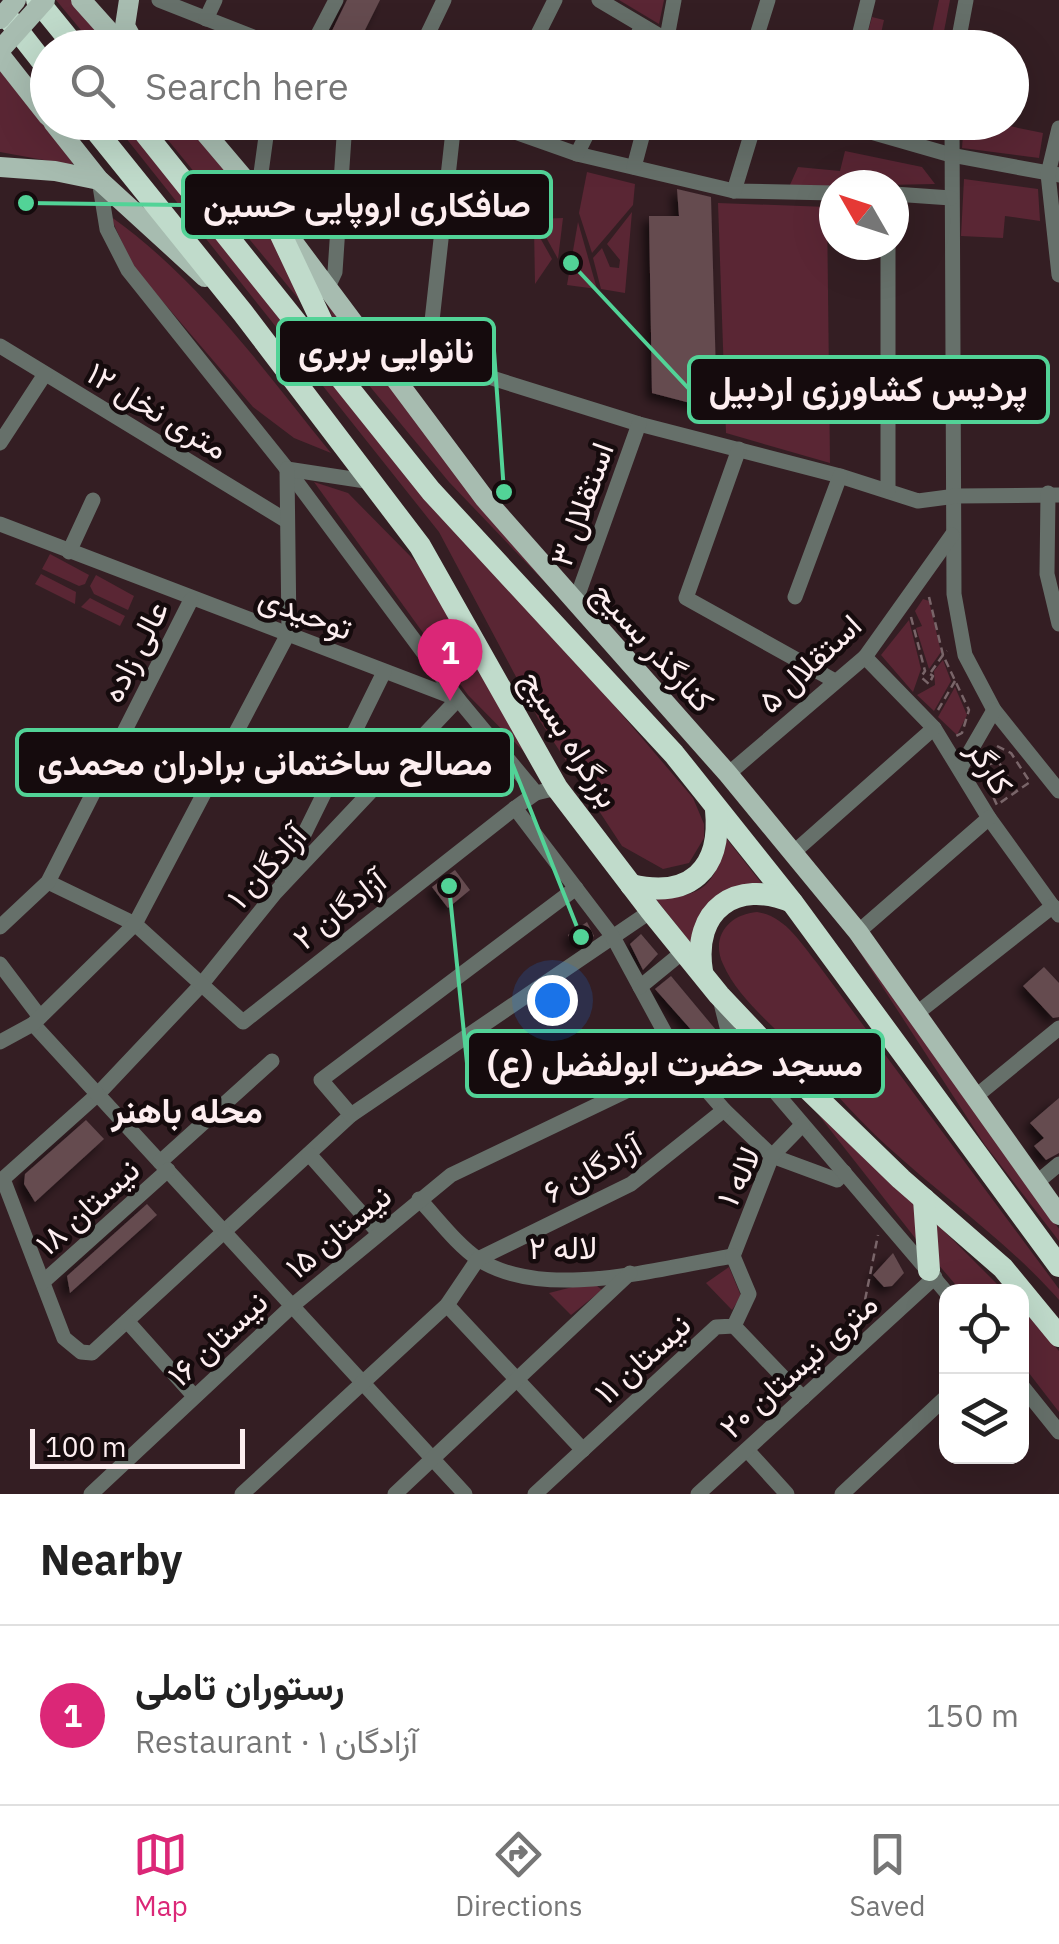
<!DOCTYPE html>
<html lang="en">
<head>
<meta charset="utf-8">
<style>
  :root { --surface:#fff; --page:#f2f2f2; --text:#222; --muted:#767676; --line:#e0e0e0; --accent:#db2777 }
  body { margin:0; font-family:"IBM Plex Sans",Vazirmatn,sans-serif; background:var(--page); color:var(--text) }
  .controls { position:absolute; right:30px; bottom:30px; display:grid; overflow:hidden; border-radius:20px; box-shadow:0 10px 40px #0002 }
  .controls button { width:90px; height:90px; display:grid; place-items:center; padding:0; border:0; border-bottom:2px solid var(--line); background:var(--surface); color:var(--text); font:50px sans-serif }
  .compass { position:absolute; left:819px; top:170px; width:90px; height:90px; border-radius:50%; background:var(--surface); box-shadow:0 10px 40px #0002; rotate:309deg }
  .scale { position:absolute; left:30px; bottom:25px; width:215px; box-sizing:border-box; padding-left:10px; border:5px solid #fdeef0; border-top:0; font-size:28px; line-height:35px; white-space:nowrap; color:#fdeef0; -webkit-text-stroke:8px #150b0d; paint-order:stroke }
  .you { position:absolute; left:552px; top:1000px; width:35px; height:35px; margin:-25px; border:8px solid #fff; border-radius:50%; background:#1a73e8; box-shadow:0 0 0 15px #1a73e833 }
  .badge { display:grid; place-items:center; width:65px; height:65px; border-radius:50%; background:var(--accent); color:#fff; font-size:32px; font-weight:700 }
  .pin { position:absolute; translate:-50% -82px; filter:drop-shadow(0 2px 5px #0008) }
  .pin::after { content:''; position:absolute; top:52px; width:35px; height:30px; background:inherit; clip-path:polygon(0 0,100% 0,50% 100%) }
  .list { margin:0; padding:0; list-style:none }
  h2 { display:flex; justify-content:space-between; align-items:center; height:130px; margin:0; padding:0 40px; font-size:42px }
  h2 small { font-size:32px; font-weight:400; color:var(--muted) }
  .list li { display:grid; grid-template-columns:65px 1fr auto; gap:30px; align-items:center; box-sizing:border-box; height:180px; padding:0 40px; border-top:2px solid var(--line) }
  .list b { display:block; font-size:38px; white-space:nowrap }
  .list p { margin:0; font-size:32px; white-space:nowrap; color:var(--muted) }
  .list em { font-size:32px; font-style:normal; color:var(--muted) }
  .icon { flex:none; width:55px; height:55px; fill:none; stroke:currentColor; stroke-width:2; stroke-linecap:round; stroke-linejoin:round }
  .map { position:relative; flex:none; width:1059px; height:1494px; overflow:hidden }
  .search { position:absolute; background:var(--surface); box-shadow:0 10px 40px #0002; left:30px; right:30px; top:30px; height:110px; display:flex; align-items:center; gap:25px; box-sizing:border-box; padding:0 35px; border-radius:55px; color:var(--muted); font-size:38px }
  .sheet { height:310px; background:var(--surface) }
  nav { display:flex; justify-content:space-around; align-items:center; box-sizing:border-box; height:140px; border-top:2px solid var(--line); background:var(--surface); font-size:28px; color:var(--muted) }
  nav a { display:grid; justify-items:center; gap:5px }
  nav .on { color:var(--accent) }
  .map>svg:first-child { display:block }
  .green { fill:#5a2634 }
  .building { fill:#654b50; filter:url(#shadow) }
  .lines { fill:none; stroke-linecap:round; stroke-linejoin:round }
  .path { stroke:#796569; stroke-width:2.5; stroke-dasharray:8 5; stroke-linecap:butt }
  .minor { stroke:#66706a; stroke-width:15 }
  .major { stroke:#a7bcb0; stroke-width:20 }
  .highway { stroke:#c0dbcb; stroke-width:22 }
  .major-bridge { stroke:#a7bcb0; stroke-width:20 }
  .labels { text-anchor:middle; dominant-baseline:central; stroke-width:9; stroke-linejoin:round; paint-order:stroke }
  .street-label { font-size:32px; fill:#fdeef0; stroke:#150b0d }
  .neighbourhood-label { font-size:35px; font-weight:bold; fill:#fdeef0; stroke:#150b0d }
  .leader { fill:none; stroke:#52d397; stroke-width:4 }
  .callout-dot { fill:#52d397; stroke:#150b0d; stroke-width:4 }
  .callout { fill:#150b0d; stroke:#52d397; stroke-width:4 }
  .callout-label { font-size:35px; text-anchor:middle; font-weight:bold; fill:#fdeef0 }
</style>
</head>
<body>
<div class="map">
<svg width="1059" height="1494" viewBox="0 0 1059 1494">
  <defs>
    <filter id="shadow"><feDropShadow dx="-5.5" dy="5.5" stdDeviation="5" flood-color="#0009"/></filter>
  </defs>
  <rect width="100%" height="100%" fill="#341e23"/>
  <g class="green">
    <path d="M56,0H73L111,47H95Z"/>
    <path d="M619,0H664L659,24Z"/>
    <path d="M939,0H950L941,47H929Z"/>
    <path d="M872,17L884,20L878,47H864Z"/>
    <path d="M0,66L73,163L71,165L0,152Z"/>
    <path d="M114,123H125L414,487L613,704L693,798L704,824V838L689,863L663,869L622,846L538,718L439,532Z"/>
    <path d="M154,123H190L257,207L306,308Z"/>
    <path d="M964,123H995L1043,133L1039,158L962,148Z"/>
    <path d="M845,151L922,167L935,184L789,187L798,167L840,171Z"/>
    <path d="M587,172L635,184L633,205L592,253L579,213Z"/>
    <path d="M964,179L1038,189L1040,221L1005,216L1003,238L961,236Z"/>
    <path d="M718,203L827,207L830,463L726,433Z"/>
    <path d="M632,212L625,293L601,289L593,258L602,248L610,267L619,268L620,260L607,244Z"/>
    <path d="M110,216C199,279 263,369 331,453L294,438L253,407L134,268Z"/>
    <path d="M563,218L558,259L536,219Z"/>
    <path d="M578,222L597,289L567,285Z"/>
    <path d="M534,227L552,259L535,284Z"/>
    <path d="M325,297L559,597L449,482L348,360Z"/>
    <path d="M314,482L348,493L417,563L534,762L468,695Z"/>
    <path d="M50,554L89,575L85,584L79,586L42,569Z"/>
    <path d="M41,574L76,592L75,604L35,584Z"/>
    <path d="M96,575L134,596L128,610L94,594L90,586Z"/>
    <path d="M90,598L125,616L120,626L81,607Z"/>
    <path d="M923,599L929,601L941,652L929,669L916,628L922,626L915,611Z"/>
    <path d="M909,620L921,669L913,692L881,655Z"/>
    <path d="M943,660L951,681L934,711L917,695L935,685L934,671Z"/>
    <path d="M955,687L967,715L957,735L938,717Z"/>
    <path d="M726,838L763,885C718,884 710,908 691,943L655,898C704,897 715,886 726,838Z"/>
    <path d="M757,912C785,916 800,942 817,963L1059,1289V1300C1008,1242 944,1198 887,1146C853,1115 823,1079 792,1046C768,1021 737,996 723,964C710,936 730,914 757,912Z"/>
    <path d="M848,934L939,1054L1059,1229V1241L985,1145Z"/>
    <path d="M817,1113L917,1207L923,1248Z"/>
    <path d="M937,1224L1004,1291H961L937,1263Z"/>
    <path d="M729,1267L741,1296L732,1310L706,1283Z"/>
    <path d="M592,1282L602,1290L571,1315L549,1293Z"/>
    <path d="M1022,1309L1059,1351V1412L1022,1364Z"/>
  </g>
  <g class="building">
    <path d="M347,0H380L356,48H335L326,43Z"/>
    <path d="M677,189L711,197L717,410L652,393L649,216H679Z"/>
    <path d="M455,870L470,890L448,908L432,887Z"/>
    <path d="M587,922L594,936L577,948L568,935Z"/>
    <path d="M641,934L658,954L643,970L630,944Z"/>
    <path d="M1044,967L1059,983V1017L1053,1018L1023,986Z"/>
    <path d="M671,976L716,1030L719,1042L709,1050L655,989Z"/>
    <path d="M1059,1098V1153L1046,1160L1034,1146L1044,1138L1030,1123Z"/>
    <path d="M86,1120L104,1139L35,1202L24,1184L25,1174Z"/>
    <path d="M147,1204L157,1215L70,1293L67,1276Z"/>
    <path d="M893,1253L904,1273L892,1286L884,1287L873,1275Z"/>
  </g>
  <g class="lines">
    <g class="path">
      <path d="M929,597L943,655L947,651"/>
      <path d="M911,617L925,671L921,677L929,684L933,676L925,671"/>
      <path d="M931,672L943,655L969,710L962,733L956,736"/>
      <path d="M938,710L955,681"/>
      <path d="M997,746L1011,753L1030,782L997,805C988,787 980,759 997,746Z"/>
      <path d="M987,765L998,761L1016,790"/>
      <path d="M860,1325L878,1235"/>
    </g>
    <g class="minor">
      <path d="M159,0L281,48"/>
      <path d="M599,0L680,48"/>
      <path d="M206,19L215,0"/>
      <path d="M311,48L336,0"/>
      <path d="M421,48L444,0"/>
      <path d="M531,48L555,0"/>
      <path d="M631,48L642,26"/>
      <path d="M665,48L674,0"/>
      <path d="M753,48L768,0"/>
      <path d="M856,48L868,0"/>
      <path d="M957,48L966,0"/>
      <path d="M487,122L577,154L734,191L834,193"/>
      <path d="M836,122L951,155L1059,175"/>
      <path d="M952,122L954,594L965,655L994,710L1059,791"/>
      <path d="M1059,128L1048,174L1059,275"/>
      <path d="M577,154L593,122"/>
      <path d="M634,167L646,122"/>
      <path d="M99,180L107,229L128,270L287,469L458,699L275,893L201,985L98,1094L3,1179L64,1338L81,1352L92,1353L351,1115L651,911"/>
      <path d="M734,191L755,122"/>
      <path d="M894,194L951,198"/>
      <path d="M258,195L268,122"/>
      <path d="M327,289L335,272L345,122"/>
      <path d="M364,338L639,424L840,476L918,501L956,496L1059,495"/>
      <path d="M0,346L287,521"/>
      <path d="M428,357L454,122"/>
      <path d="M0,443L45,374"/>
      <path d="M739,449L686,598L835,681"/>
      <path d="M287,469L372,482"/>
      <path d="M888,491V245"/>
      <path d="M1048,493L1047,574L1059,624"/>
      <path d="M0,524L458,699L536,793L557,788"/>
      <path d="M69,552L93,500"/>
      <path d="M795,597L840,476"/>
      <path d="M575,603L639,424"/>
      <path d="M865,657L934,728L989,818L1059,915"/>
      <path d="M961,767L994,710"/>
      <path d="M728,774L865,657L952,535"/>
      <path d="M536,793L515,808L613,937L678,1057L724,1110L772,1156L837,1180L844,1172"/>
      <path d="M794,852L934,728"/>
      <path d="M282,879L384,672"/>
      <path d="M48,882L135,924L243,1022L515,808"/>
      <path d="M0,927L48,882L191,600"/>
      <path d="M858,932L989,818"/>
      <path d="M0,964L40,1017"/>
      <path d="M640,987L684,951"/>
      <path d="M720,999L730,1039L946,1292"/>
      <path d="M916,1014L1053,906"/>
      <path d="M33,1024L465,1494"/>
      <path d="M0,1042L33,1024L135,924L289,632L287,469"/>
      <path d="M699,1082L738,1049"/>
      <path d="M975,1097L1059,1028"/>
      <path d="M351,1115L321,1080L576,888"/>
      <path d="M309,1154L378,1232"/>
      <path d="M160,1162L272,1061"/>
      <path d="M1035,1184L1059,1164"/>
      <path d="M419,1199C437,1218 457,1245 478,1259C544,1302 660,1268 733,1256"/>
      <path d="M733,1256L772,1156L802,1125"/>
      <path d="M43,1282L168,1170"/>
      <path d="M447,1305L583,1450"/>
      <path d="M127,1321L194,1396"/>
      <path d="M734,1326L803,1398"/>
      <path d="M1022,1386L1059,1432"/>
      <path d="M747,1450L787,1494"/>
      <path d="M91,1494L292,1306L451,1175L641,1084L678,1057"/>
      <path d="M242,1494L447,1305L478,1259L631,1184L724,1110"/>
      <path d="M395,1494L630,1273"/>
      <path d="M535,1494L716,1327L734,1326L749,1294L733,1256"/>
      <path d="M698,1494L935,1277"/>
      <path d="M842,1494L946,1397"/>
    </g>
    <g class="major">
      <path d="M81,0L124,48"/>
      <path d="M129,0L125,26L137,48"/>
      <path d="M0,55L48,116"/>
      <path d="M53,122L99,180L205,277"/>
      <path d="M196,122L258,195L485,499L728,774L858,932L1059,1215"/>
      <path d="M0,167L55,171L99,180"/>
    </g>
    <g class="highway">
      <path d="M37,0L76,48"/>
      <path d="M5,14L48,69"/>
      <path d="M89,122L243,313L420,546L557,788L651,911L719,995L805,1086L901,1179L1003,1268L1059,1336"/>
      <path d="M136,122L431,491L674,754L792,902L1059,1266"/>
      <path d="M272,216L340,360"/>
      <path d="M631,885C689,899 722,870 716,810"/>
      <path d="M702,971C692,910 736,878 792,902"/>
      <path d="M924,1199L929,1270"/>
    </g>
    <g class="major-bridge">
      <path d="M0,19L16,0"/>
      <path d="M0,50L45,0"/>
    </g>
  </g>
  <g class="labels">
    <g class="street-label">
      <text transform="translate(158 410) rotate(31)">۱۲ متری نخل</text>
      <text transform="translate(581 504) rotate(-70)">استقلال ۳</text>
      <text transform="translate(306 612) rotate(21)">توحیدی</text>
      <text transform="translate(654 646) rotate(48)">کنارگذر بسیج</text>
      <text transform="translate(134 651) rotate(-63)">عالی زاده</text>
      <text transform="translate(809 663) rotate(-43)">استقلال ۵</text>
      <text transform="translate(571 738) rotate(58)">بزرگراه بسیج</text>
      <text transform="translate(991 767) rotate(59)">کارگر</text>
      <text transform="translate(266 866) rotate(-48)">آزادگان ۱</text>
      <text transform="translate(339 909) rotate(-38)">آزادگان ۲</text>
      <text transform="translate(592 1168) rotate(-29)">آزادگان ۶</text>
      <text transform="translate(738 1176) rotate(-65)">لاله ۱</text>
      <text transform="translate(87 1206) rotate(-42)">نیستان ۱۸</text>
      <text transform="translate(338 1231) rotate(-40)">نیستان ۱۵</text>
      <text x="563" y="1247">لاله ۲</text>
      <text transform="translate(217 1338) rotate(-43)">نیستان ۱۶</text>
      <text transform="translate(642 1358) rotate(-42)">نیستان ۱۱</text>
      <text transform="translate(798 1365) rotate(-42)">۲۰ متری نیستان</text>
    </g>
    <g class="neighbourhood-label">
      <text x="187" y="1110">محله باهنر</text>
    </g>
  </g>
  <path class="leader" d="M26 203L183 205M504 492L494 351M571 263L689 389M581 937L512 763M449 886L467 1063"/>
  <g class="callout-dot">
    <circle cx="26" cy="203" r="10"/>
    <circle cx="504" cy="492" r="10"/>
    <circle cx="571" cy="263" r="10"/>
    <circle cx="581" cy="937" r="10"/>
    <circle cx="449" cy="886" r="10"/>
  </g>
  <g class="callout">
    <rect x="183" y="172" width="368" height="65" rx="10"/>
    <rect x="278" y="319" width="216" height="65" rx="10"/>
    <rect x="689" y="357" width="359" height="65" rx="10"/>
    <rect x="17" y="730" width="495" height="65" rx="10"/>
    <rect x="467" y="1031" width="416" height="65" rx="10"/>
  </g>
  <g class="callout-label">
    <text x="367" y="217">صافکاری اروپایی حسین</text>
    <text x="386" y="363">نانوایی بربری</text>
    <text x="868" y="401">پردیس کشاورزی اردبیل</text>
    <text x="265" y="775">مصالح ساختمانی برادران محمدی</text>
    <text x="675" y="1076">مسجد حضرت ابولفضل (ع)</text>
  </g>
</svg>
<div class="controls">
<button><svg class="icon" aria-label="locate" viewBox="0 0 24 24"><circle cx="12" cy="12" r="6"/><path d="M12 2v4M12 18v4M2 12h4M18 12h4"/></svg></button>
<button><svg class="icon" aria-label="layers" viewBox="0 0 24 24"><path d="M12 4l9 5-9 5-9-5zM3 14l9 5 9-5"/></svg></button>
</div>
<svg class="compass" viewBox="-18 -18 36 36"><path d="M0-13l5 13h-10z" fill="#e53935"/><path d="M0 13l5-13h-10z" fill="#767676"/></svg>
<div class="scale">100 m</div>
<div class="you"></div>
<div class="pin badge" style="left:450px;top:701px">1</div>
<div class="search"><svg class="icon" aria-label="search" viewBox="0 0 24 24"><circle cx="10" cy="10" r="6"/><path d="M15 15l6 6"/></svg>Search here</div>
</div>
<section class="sheet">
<h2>Nearby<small></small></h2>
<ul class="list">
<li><span class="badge">1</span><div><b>رستوران تاملی</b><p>Restaurant · آزادگان ۱</p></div><em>150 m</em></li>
</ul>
</section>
<nav>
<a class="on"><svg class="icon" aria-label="map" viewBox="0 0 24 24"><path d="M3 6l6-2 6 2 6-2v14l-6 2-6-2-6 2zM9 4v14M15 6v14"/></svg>Map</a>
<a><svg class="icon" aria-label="directions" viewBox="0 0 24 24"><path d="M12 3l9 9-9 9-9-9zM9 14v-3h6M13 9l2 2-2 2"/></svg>Directions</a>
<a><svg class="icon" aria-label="saved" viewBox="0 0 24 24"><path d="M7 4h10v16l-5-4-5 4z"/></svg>Saved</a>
</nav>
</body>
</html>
